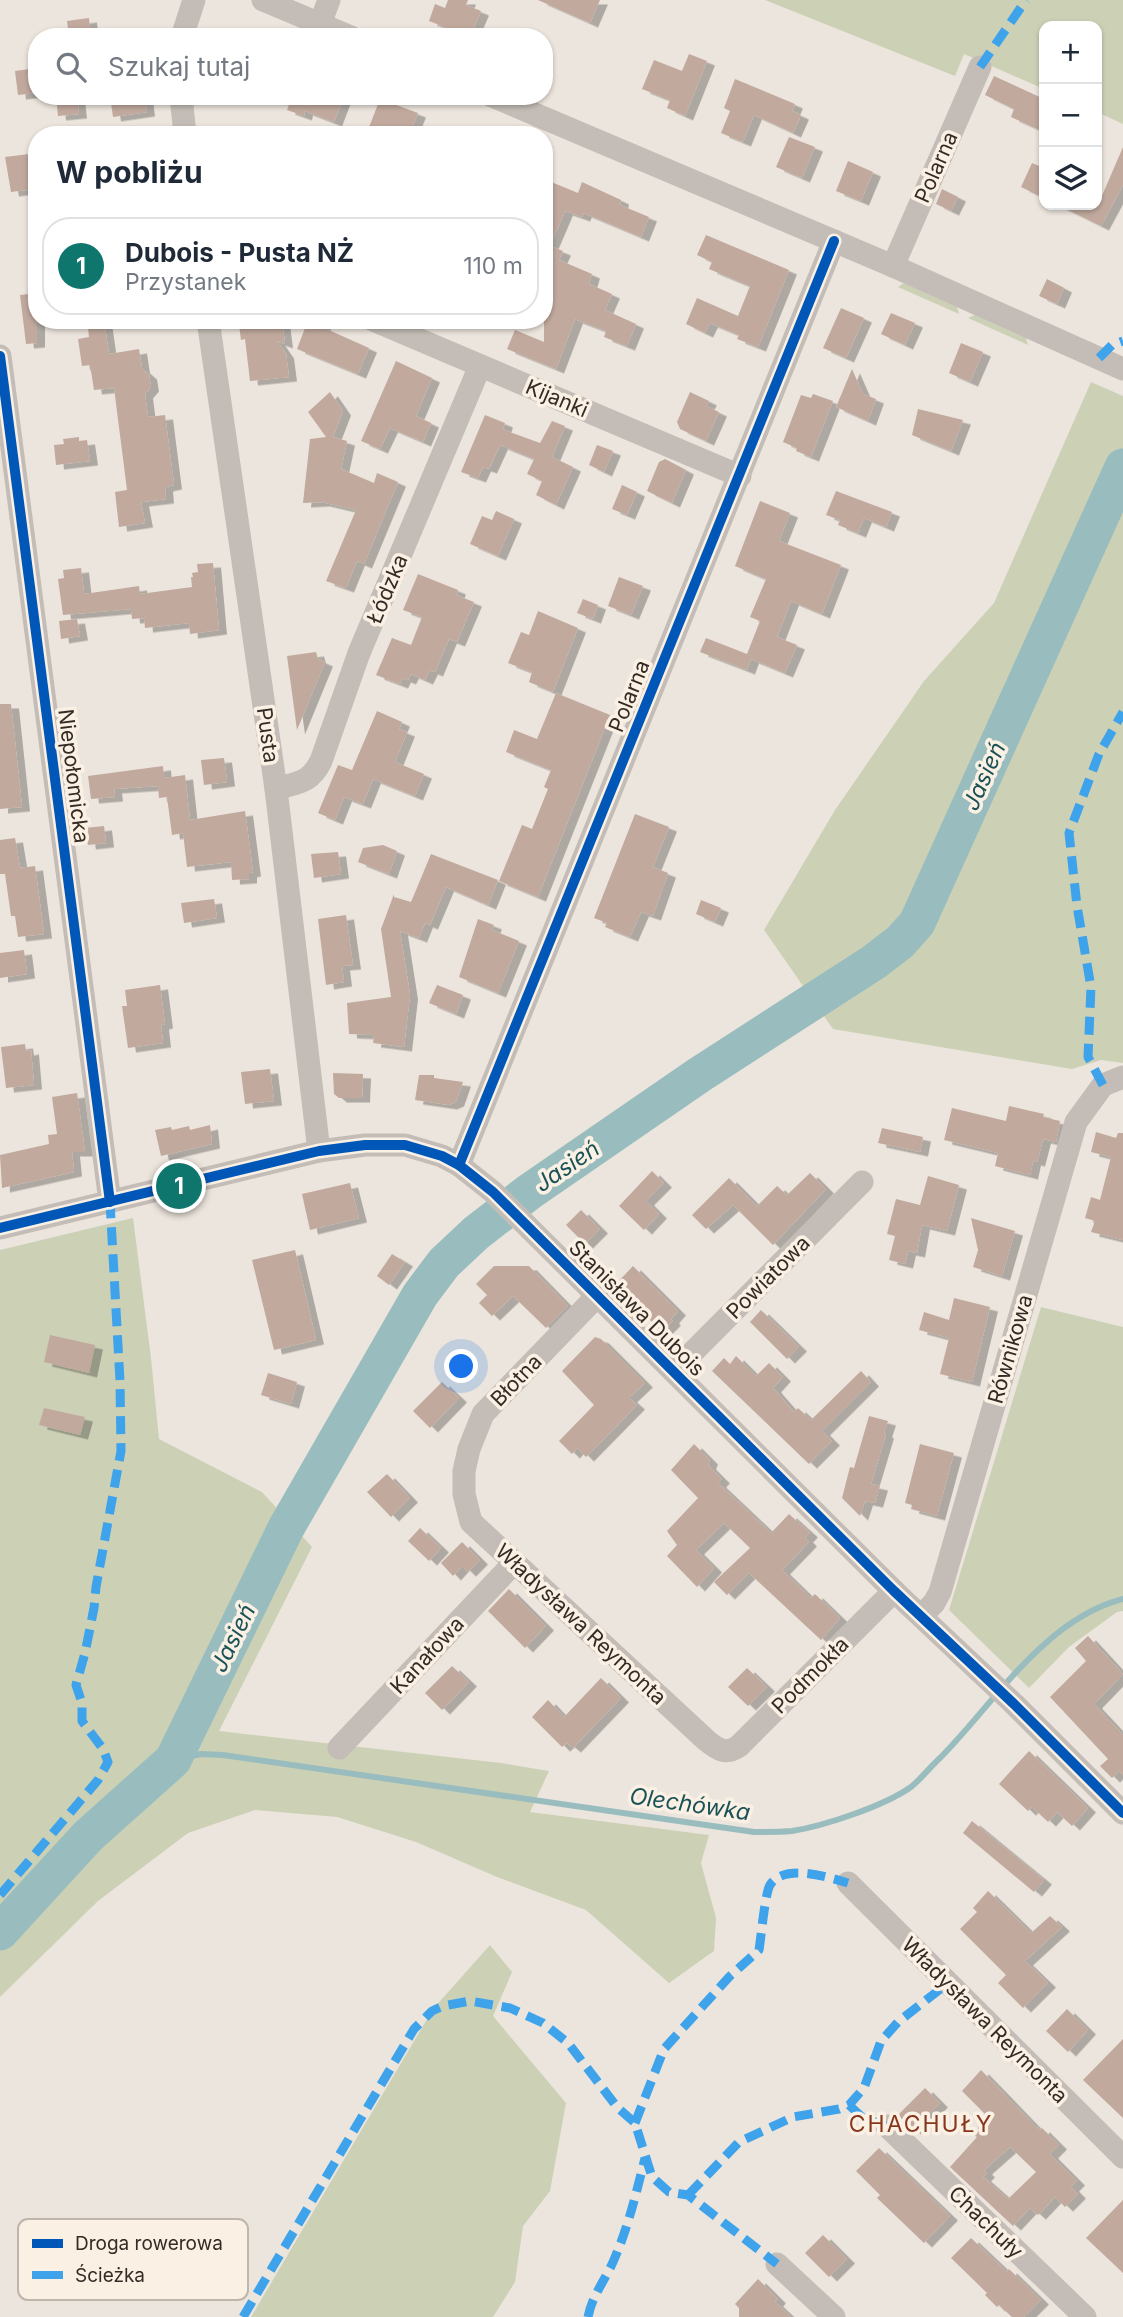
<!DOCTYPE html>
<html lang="pl">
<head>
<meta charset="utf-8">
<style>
  :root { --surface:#fff; --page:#f2f2f3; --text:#1f2937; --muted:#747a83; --line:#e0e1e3; --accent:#0f766e }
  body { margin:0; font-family:Inter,sans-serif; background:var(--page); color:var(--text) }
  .controls { position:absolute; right:21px; top:21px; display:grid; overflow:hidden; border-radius:14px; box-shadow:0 2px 5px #0004 }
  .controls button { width:63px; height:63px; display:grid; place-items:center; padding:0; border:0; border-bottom:2px solid var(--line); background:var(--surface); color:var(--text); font:35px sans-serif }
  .you { position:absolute; left:462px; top:1367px; width:24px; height:24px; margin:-18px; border:5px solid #fff; border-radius:50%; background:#1a73e8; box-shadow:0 0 0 10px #1a73e833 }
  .badge { display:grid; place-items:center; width:46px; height:46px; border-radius:50%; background:var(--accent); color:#fff; font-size:23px; font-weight:700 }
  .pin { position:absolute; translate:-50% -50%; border:4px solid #fff; box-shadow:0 2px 7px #0006 }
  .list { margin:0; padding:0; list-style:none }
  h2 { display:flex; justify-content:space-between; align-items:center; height:91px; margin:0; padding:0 28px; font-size:30px }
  h2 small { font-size:23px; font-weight:400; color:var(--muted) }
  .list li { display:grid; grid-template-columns:46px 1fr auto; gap:21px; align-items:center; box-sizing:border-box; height:98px; margin:0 14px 14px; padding:0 14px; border:2px solid var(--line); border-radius:28px }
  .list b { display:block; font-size:26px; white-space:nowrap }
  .list p { margin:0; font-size:23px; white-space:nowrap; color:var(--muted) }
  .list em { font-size:23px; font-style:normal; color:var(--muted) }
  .icon { flex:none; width:38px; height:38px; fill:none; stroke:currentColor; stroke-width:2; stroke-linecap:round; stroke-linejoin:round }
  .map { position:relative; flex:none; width:1123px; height:2317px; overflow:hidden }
  .search { position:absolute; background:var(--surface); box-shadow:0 2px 5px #0004; left:28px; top:28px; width:525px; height:77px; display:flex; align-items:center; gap:18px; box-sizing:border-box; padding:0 24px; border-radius:28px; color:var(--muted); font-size:26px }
  .panel { position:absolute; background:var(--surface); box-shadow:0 2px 5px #0004; left:28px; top:126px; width:525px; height:203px; border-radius:28px }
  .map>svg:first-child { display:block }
  .green { fill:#ccd1b6 }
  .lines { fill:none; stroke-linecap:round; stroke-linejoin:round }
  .stream { stroke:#99bdbe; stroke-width:6 }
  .river { stroke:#99bdbe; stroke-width:37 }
  .building { fill:#c1a99e; fill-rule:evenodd; filter:url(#shadow) }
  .minor { stroke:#c4bdb7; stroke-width:23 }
  .quiet { stroke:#3ea3eb; stroke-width:9; stroke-dasharray:18 9; stroke-linecap:butt }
  .cycleway-casing { stroke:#faf0e4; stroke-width:15 }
  .cycleway { stroke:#0057b8; stroke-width:10 }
  .labels { text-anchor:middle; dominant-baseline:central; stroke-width:7; stroke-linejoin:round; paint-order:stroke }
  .street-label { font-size:21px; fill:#352b25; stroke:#faf0e4 }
  .water-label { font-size:23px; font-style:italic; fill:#1a5257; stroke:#faf0e4 }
  .neighbourhood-label { font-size:23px; letter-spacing:2px; fill:#86371c; stroke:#faf0e4 }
  .key { fill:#faf0e4; stroke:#bfb5ab; stroke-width:2 }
  .key-label { font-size:19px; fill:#352b25 }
</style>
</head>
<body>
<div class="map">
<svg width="1123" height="2317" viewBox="0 0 1123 2317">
  <defs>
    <filter id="shadow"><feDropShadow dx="8" dy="4.5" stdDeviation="0" flood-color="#0004"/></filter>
  </defs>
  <rect width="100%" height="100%" fill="#ece5dd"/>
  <g class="green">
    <path d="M765,0H1123V124L1097,112V26H1044V89L964,54L955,76Z"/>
    <path d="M904,283L957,307L959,314L898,287Z"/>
    <path d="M975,315L1026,338L1028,345L968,318Z"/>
    <path d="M1091,382L1123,396V1063L1101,1060L1072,1069L833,1029L764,930L835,810L924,681L994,603Z"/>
    <path d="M133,1218L151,1358L159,1439L262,1492L312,1547L219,1731L501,1763L549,1771L530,1812L709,1835L701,1863L716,1918L714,1951L669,1983L586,1910L497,1877L416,1842L337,1817L255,1810L188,1833L98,1901L0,1997V1250Z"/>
    <path d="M1041,1307L1123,1327V1611L1117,1612L1069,1647L1029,1688L949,1610Z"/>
    <path d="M490,1945L512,1972L493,2016L566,2103L550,2191L523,2226L515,2282L493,2317H251L433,2009Z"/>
  </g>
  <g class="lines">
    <path class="stream" d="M173,1760L201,1754L223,1755L754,1832C767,1832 780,1832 792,1831C824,1826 884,1806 911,1787C922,1778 931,1766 941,1757C995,1702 1045,1619 1123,1599"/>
    <path class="river" d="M0,1932L88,1836L173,1760L286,1528L420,1295L444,1263L476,1233L529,1192L699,1075L874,962L900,942L917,923L1123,467"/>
  </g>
  <g class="building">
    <path d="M448,0H468L466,5L481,11L470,37L429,21L435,4L445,8Z"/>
    <path d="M538,0H600L590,23Z"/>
    <path d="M89,18L91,37H69L67,21Z"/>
    <path d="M689,54L707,61L685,116L667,108L670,100L642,89L654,60L682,71Z"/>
    <path d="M37,68V93L18,95L15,71Z"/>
    <path d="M994,76L1044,99V132L1011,117L1014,109L985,95Z"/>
    <path d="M735,79L795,104L792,111L801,115L793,133L754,115L743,142L721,133L730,111L724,108Z"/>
    <path d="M56,96H77L79,114L58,116Z"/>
    <path d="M110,96H145L147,112L113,117Z"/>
    <path d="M271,96H344L334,122L305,111L304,116L287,110L289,105Z"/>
    <path d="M380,99L418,113L409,135H366Z"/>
    <path d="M789,137L815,147L802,178L776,167Z"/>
    <path d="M1123,147V185L1101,226L1058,205H1098Z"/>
    <path d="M37,153V171H31L34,189L11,192L5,157Z"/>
    <path d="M848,161L873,172L861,201L836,191Z"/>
    <path d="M1032,163L1044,168V198L1021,187Z"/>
    <path d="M544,179L578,193L582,182L621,200L620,205L649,217L641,237L584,213L582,217L565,211L550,246L563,251L559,260L592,274L589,284L612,294L605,310L636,324L627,346L604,337L606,331L575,319L556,369L507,349L515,330L544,342Z"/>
    <path d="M942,189L958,197L951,211L936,204Z"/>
    <path d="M706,235L789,270L758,347L737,339L739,335L710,323L705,333L686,324L697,298L738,316L750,286L709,269L712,262L697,255Z"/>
    <path d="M1047,279L1064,288L1057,304L1039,296Z"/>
    <path d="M37,293V343L26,344L20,295Z"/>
    <path d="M841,308L864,318L846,358L823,348Z"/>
    <path d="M891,313L915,323L905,345L881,334Z"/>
    <path d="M87,320H104L109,354L139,349L142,369L149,375L151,387L145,394L148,417L165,415L174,485L165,487L166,499L141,502L145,523L119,527L115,492L127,490L114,388L94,390L90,365L82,366L78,339L89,337Z"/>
    <path d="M229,320H282L285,344L277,341L286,354L289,377L250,381L245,339L241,340L239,325Z"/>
    <path d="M308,320H325L322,327L369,348L358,374L297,349Z"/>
    <path d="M961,343L983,352L970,382L949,373Z"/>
    <path d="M396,361L432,378L416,416L431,423L423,442L390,428L380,449L361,441Z"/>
    <path d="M852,369L863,394L876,399L868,421L836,407Z"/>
    <path d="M330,392L343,411L333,437L347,441L341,469L374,483L377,473L398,482L364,564L357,561L346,588L326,581L356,510L322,502L303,503L310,439L326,437L308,412Z"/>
    <path d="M690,392L709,401L706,406L719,412L706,441L680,429L677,422Z"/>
    <path d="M813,394L833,401L811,457L796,451L797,448L783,442L801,395L811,398Z"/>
    <path d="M918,409L963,420L951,451L912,435Z"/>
    <path d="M485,415L505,423L503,429L507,431L540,443L552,421L565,426L552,457L573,467L556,505L536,495L542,481L527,474L534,459L500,445L489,469L483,467L478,478L461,472Z"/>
    <path d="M79,437V441L87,440L90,461L56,465L54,445L64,444L63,439Z"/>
    <path d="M597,445L613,451L604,472L589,465Z"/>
    <path d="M665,459L686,470L672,503L647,491L659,462Z"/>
    <path d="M622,485L637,492L627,515L612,509Z"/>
    <path d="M836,491L892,512L886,527L864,518L858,533L838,525L840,520L826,515Z"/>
    <path d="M760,501L790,513L779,541L841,565L822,614L791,601L777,637L797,645L785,673L751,659L747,670L700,652L706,638L747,654L760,621L750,617L766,579L735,566Z"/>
    <path d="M496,511L514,519L498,556L470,544L482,516L492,520Z"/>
    <path d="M213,563L219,630L190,634L189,623L145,628L144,618L132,619L131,609L63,615L58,579L64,578L63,570L81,568L84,594L139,586L140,594L192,587L191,577H193L192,573L198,572L197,564Z"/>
    <path d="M418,574L458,590L456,595L474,602L457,642L449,639L435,672L430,670L425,680L411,674L408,680L403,678L400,684L376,675L392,638L411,645L422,617L403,610Z"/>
    <path d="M619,577L643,586L631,615L608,606Z"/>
    <path d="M583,599L598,605L593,619L577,613Z"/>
    <path d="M538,611L578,628L553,692L529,682L532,672L508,663L521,632L529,635Z"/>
    <path d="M77,619L80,636L61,639L59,621Z"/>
    <path d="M316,652L318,659L325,662L297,730L287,656Z"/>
    <path d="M556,693L610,715L538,897L499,881L522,825L532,829L548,789L544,787L551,770L506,752L514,730L537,739Z"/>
    <path d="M0,704H11L22,807L0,809Z"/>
    <path d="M377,711L402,722L399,729L407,732L395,762L424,774L415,796L373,779L363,804L344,797L335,820L318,813L338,765L352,770Z"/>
    <path d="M224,758L227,782L204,785L201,760Z"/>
    <path d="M163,766L164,778L185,775L190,820L245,811L253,872L249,873V879L232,880L231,862L187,867L183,833L172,835L167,797L159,798L158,786L114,789L115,797L91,799L88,776Z"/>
    <path d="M635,814L669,827L653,867L668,873L653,916L641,912L630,937L605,927L607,923L594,918Z"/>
    <path d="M104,826L106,843L88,845L85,828Z"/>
    <path d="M15,838L20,868L35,866L44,934L18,937L15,916H11L5,874H0V840Z"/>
    <path d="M383,845L397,851L389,874L358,862L363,848Z"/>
    <path d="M338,852L341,874L314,878L311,854Z"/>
    <path d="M431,854L498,880L488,905L446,887L430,925L425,923L419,938L400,931L410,995L404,1047L373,1043L374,1035L349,1034L347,1003L391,997L381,929L394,894V897L411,902Z"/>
    <path d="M214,899L217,918L184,923L181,903Z"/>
    <path d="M701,900L721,908L715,922L696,914Z"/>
    <path d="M346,915L353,965L342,966L344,982L326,985L318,919Z"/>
    <path d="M478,919L494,925L492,930L519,941L498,993L459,977Z"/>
    <path d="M24,950L27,974L0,978V953Z"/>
    <path d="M160,985L165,1024L161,1025L163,1043L128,1048L122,1006H127L125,990Z"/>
    <path d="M437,985L463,995L456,1014L429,1003Z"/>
    <path d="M25,1044L26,1051L31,1050L34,1085L6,1088L1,1047Z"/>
    <path d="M270,1069L274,1101L245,1104L241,1072Z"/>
    <path d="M333,1073L363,1074L362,1098H339L334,1094Z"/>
    <path d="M419,1075H434V1078L463,1082L456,1102L449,1105L415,1100Z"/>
    <path d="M77,1093L85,1152H72L74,1172L2,1188L0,1155L49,1144L48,1135L57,1134L52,1097Z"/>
    <path d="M1009,1106L1044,1114L1043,1117L1060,1121L1056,1142L1043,1139L1037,1162L1033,1161L1030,1175L995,1166L998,1153L944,1140L952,1108L1006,1121Z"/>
    <path d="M210,1125L212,1144L161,1156L155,1130L171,1127L172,1130L189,1126L190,1130Z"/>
    <path d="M882,1128L923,1137L920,1152L878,1143Z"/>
    <path d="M1096,1132L1116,1138L1118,1133H1123V1240L1091,1232L1095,1221L1085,1218L1091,1197L1100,1200L1111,1157L1091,1152Z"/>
    <path d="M652,1171L664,1183L646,1201L659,1214L644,1230L619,1206Z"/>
    <path d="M810,1173L826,1189L773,1245L733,1205L706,1229L692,1215L729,1178L757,1206L777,1186L787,1195Z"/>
    <path d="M928,1176L959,1185L947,1231L922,1225L917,1253L908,1251L905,1264L889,1260L895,1236L887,1234L896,1199L920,1205Z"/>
    <path d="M350,1183L359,1218L310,1230L302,1194Z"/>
    <path d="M581,1210L600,1229L585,1244L566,1225Z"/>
    <path d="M971,1218L1015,1231L1002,1276L973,1267L978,1250Z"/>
    <path d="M295,1250L316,1340L274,1350L252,1260Z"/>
    <path d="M392,1254L405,1262L389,1285L377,1276Z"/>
    <path d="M494,1266H529L568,1306L546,1328L513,1296L492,1316L479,1303L487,1295L476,1284Z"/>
    <path d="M633,1266L678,1311L671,1319L673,1321L662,1332L615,1285Z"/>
    <path d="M954,1298L990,1307L972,1382L940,1374L949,1338L919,1330L924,1312L949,1320Z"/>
    <path d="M761,1310L799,1347L787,1359L750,1322Z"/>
    <path d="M50,1335L95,1345L89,1373L44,1362Z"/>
    <path d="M595,1337L601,1339L645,1383L629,1398L637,1405L586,1457L577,1448L572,1454L559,1441L594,1405L562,1371Z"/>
    <path d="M736,1356L756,1376L769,1363L783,1377L773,1388L794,1412L798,1408L811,1420L861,1371L871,1382L822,1431L832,1441L809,1464L712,1371L724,1358L730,1364Z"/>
    <path d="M268,1373L297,1382L291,1404L261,1395Z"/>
    <path d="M442,1382L459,1398L430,1428L413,1411Z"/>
    <path d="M44,1408L85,1417L80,1435L39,1425Z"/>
    <path d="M869,1416L888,1421L884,1433L886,1434L871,1484L880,1486L875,1503L865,1501L860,1516L842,1498L850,1467L854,1468Z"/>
    <path d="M694,1444L710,1460L708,1465L722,1479L718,1483L771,1533L789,1514L810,1533L805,1538L809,1542L782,1570L811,1598L815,1594L840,1618L821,1640L749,1573L727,1595L714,1582L750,1548L724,1523L696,1550L714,1568L697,1587L667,1556L677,1545L667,1531L698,1498L671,1470Z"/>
    <path d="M920,1444L954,1453L937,1516L911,1509L912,1505L905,1503Z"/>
    <path d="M387,1474L410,1498L391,1517L367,1492Z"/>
    <path d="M420,1528L441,1548L429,1561L408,1541Z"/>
    <path d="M462,1542L480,1560L468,1572L462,1566L453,1576L441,1563Z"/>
    <path d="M509,1589L546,1626L525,1648L488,1611Z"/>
    <path d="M1088,1636L1123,1674L1094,1704L1123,1735V1775L1119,1771L1112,1778L1100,1766L1108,1759L1050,1697L1086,1661L1075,1648Z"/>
    <path d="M452,1666L469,1682L442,1710L425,1693Z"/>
    <path d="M747,1668L767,1687L748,1706L728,1687Z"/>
    <path d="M601,1678L621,1698L573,1748L567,1743L562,1747L532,1717L548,1700L564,1717Z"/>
    <path d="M1029,1751L1088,1808L1072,1826L1057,1812L1048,1822L1032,1807L1028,1811L999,1784Z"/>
    <path d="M972,1821L1044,1880L1034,1892L963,1833Z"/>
    <path d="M988,1891L1031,1933L1050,1916L1062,1927L1025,1961L1048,1983L1023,2008L998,1983L1006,1975L960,1929L977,1912L973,1908Z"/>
    <path d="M1067,2009L1088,2030L1068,2052L1046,2031Z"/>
    <path d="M1123,2039V2118L1083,2080Z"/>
    <path d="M981,2070L1035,2126L1040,2130L1042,2128L1059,2145L1050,2154L1077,2181L1071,2187L1078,2194L1065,2207L1055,2197L1038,2215L1030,2208L1013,2226L950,2167L977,2137L975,2136L980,2130L978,2128L988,2117L962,2091ZM1010,2147L1036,2172L1008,2199L983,2177L987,2173L984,2170Z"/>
    <path d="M925,2088L940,2103L913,2130L898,2115Z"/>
    <path d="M879,2148L950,2216L924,2243L877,2198L880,2195L856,2171Z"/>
    <path d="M1123,2200V2273L1086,2238Z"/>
    <path d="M823,2235L847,2259L829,2277L805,2253Z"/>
    <path d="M971,2238L1007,2272L1009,2269L1041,2300L1024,2317H1012L999,2305L997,2307L985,2295L987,2293L951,2258Z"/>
    <path d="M758,2279L778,2299L775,2302L791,2317H739V2308L735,2304Z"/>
  </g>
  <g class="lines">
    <g class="minor">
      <path d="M263,0L351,37"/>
      <path d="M320,24L329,0"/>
      <path d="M182,37L194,0"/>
      <path d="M181,96L185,135"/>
      <path d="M492,96L893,266L1123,369"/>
      <path d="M893,266L980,67"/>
      <path d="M208,320L276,789L319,1151"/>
      <path d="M373,320L740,476"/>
      <path d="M0,356L110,1202"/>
      <path d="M276,789C299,782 310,783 321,761L359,653L480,366"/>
      <path d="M459,1165L834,241"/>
      <path d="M0,1228L319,1151L365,1145H405L442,1156L459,1165L493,1192L894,1591L1014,1704L1123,1813"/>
      <path d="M598,1295L483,1414L469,1449L464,1471V1494L471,1522L706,1740C718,1750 726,1755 739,1746L894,1591"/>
      <path d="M674,1371L862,1182"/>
      <path d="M922,1615L934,1603L940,1592L1076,1122L1103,1085L1123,1077"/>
      <path d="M339,1748L514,1563"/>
      <path d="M848,1883L1123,2157"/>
      <path d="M887,2126L1085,2317"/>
      <path d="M777,2264L834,2317"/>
    </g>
    <g class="quiet">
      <path d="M980,67L1026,0"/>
      <path d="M1099,358L1112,345L1123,341"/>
      <path d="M1103,1085L1088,1057L1091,987L1077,906L1069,833L1099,754L1123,712"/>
      <path d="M0,1895L98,1780L108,1762L103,1749L82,1721V1703L76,1685L85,1653L94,1608L96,1587L121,1451L120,1381L110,1202"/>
      <path d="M849,2105L863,2118L887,2126"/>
      <path d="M635,2123L664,2049L730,1976L759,1950C761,1938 765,1893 770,1885C784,1863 828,1877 848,1883"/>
      <path d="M688,2195L739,2142L793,2117L839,2109L849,2105L864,2088L881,2041L898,2022L948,1983"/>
      <path d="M243,2317L414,2029L432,2011L443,2006L470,2001L510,2008L543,2023L568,2043L617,2107L635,2123L652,2177L669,2192L688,2195L777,2264"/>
      <path d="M588,2317C592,2296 604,2282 613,2262C628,2228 636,2194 645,2158"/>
    </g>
    <g class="cycleway-casing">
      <g id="cycleway">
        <path d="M0,356L110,1202"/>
        <path d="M459,1165L834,241"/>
        <path d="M0,1228L319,1151L365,1145H405L442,1156L459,1165L493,1192L894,1591L1014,1704L1123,1813"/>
      </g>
    </g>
    <use href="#cycleway" class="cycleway"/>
  </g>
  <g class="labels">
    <g class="street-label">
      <text transform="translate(936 167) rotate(-66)">Polarna</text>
      <text transform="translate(557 398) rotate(23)">Kijanki</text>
      <text transform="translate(387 589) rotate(-67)">Łódzka</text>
      <text transform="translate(629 696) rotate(-68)">Polarna</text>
      <text transform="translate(268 735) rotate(82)">Pusta</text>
      <text transform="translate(74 776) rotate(83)">Niepołomicka</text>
      <text transform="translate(768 1277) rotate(-45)">Powiatowa</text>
      <text transform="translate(637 1308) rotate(45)">Stanisława Dubois</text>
      <text transform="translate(1010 1349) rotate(-74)">Równikowa</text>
      <text transform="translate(516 1380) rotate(-46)">Błotna</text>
      <text transform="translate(581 1624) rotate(43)">Władysława Reymonta</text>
      <text transform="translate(427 1655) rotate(-47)">Kanałowa</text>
      <text transform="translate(810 1675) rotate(-45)">Podmokła</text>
      <text transform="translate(985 2020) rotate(45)">Władysława Reymonta</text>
      <text transform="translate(986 2222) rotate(44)">Chachuły</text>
    </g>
    <g class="water-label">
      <text transform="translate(984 776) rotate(-66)">Jasień</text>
      <text transform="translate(567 1166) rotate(-34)">Jasień</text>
      <text transform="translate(233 1638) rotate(-64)">Jasień</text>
      <text transform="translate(690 1804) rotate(8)">Olechówka</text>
    </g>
    <g class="neighbourhood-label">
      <text x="921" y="2124">CHACHUŁY</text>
    </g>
  </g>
  <rect x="18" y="2219" width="230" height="81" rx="10" class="key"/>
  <rect x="32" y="2239" width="31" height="9" fill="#0057b8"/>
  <rect x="32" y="2271" width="31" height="8" fill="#3ea3eb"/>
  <g class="key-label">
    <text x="75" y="2250">Droga rowerowa</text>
    <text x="75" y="2282">Ścieżka</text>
  </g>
</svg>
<div class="controls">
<button>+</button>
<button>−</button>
<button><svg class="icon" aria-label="layers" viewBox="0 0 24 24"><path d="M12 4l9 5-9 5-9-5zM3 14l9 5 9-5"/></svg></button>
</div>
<div class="you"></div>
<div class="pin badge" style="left:179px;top:1186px">1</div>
<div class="search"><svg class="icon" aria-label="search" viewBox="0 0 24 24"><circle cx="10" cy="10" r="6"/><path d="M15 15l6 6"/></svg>Szukaj tutaj</div>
<section class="panel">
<h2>W pobliżu<small></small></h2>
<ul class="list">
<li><span class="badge">1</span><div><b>Dubois - Pusta NŻ</b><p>Przystanek</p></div><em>110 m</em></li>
</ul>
</section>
</div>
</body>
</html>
